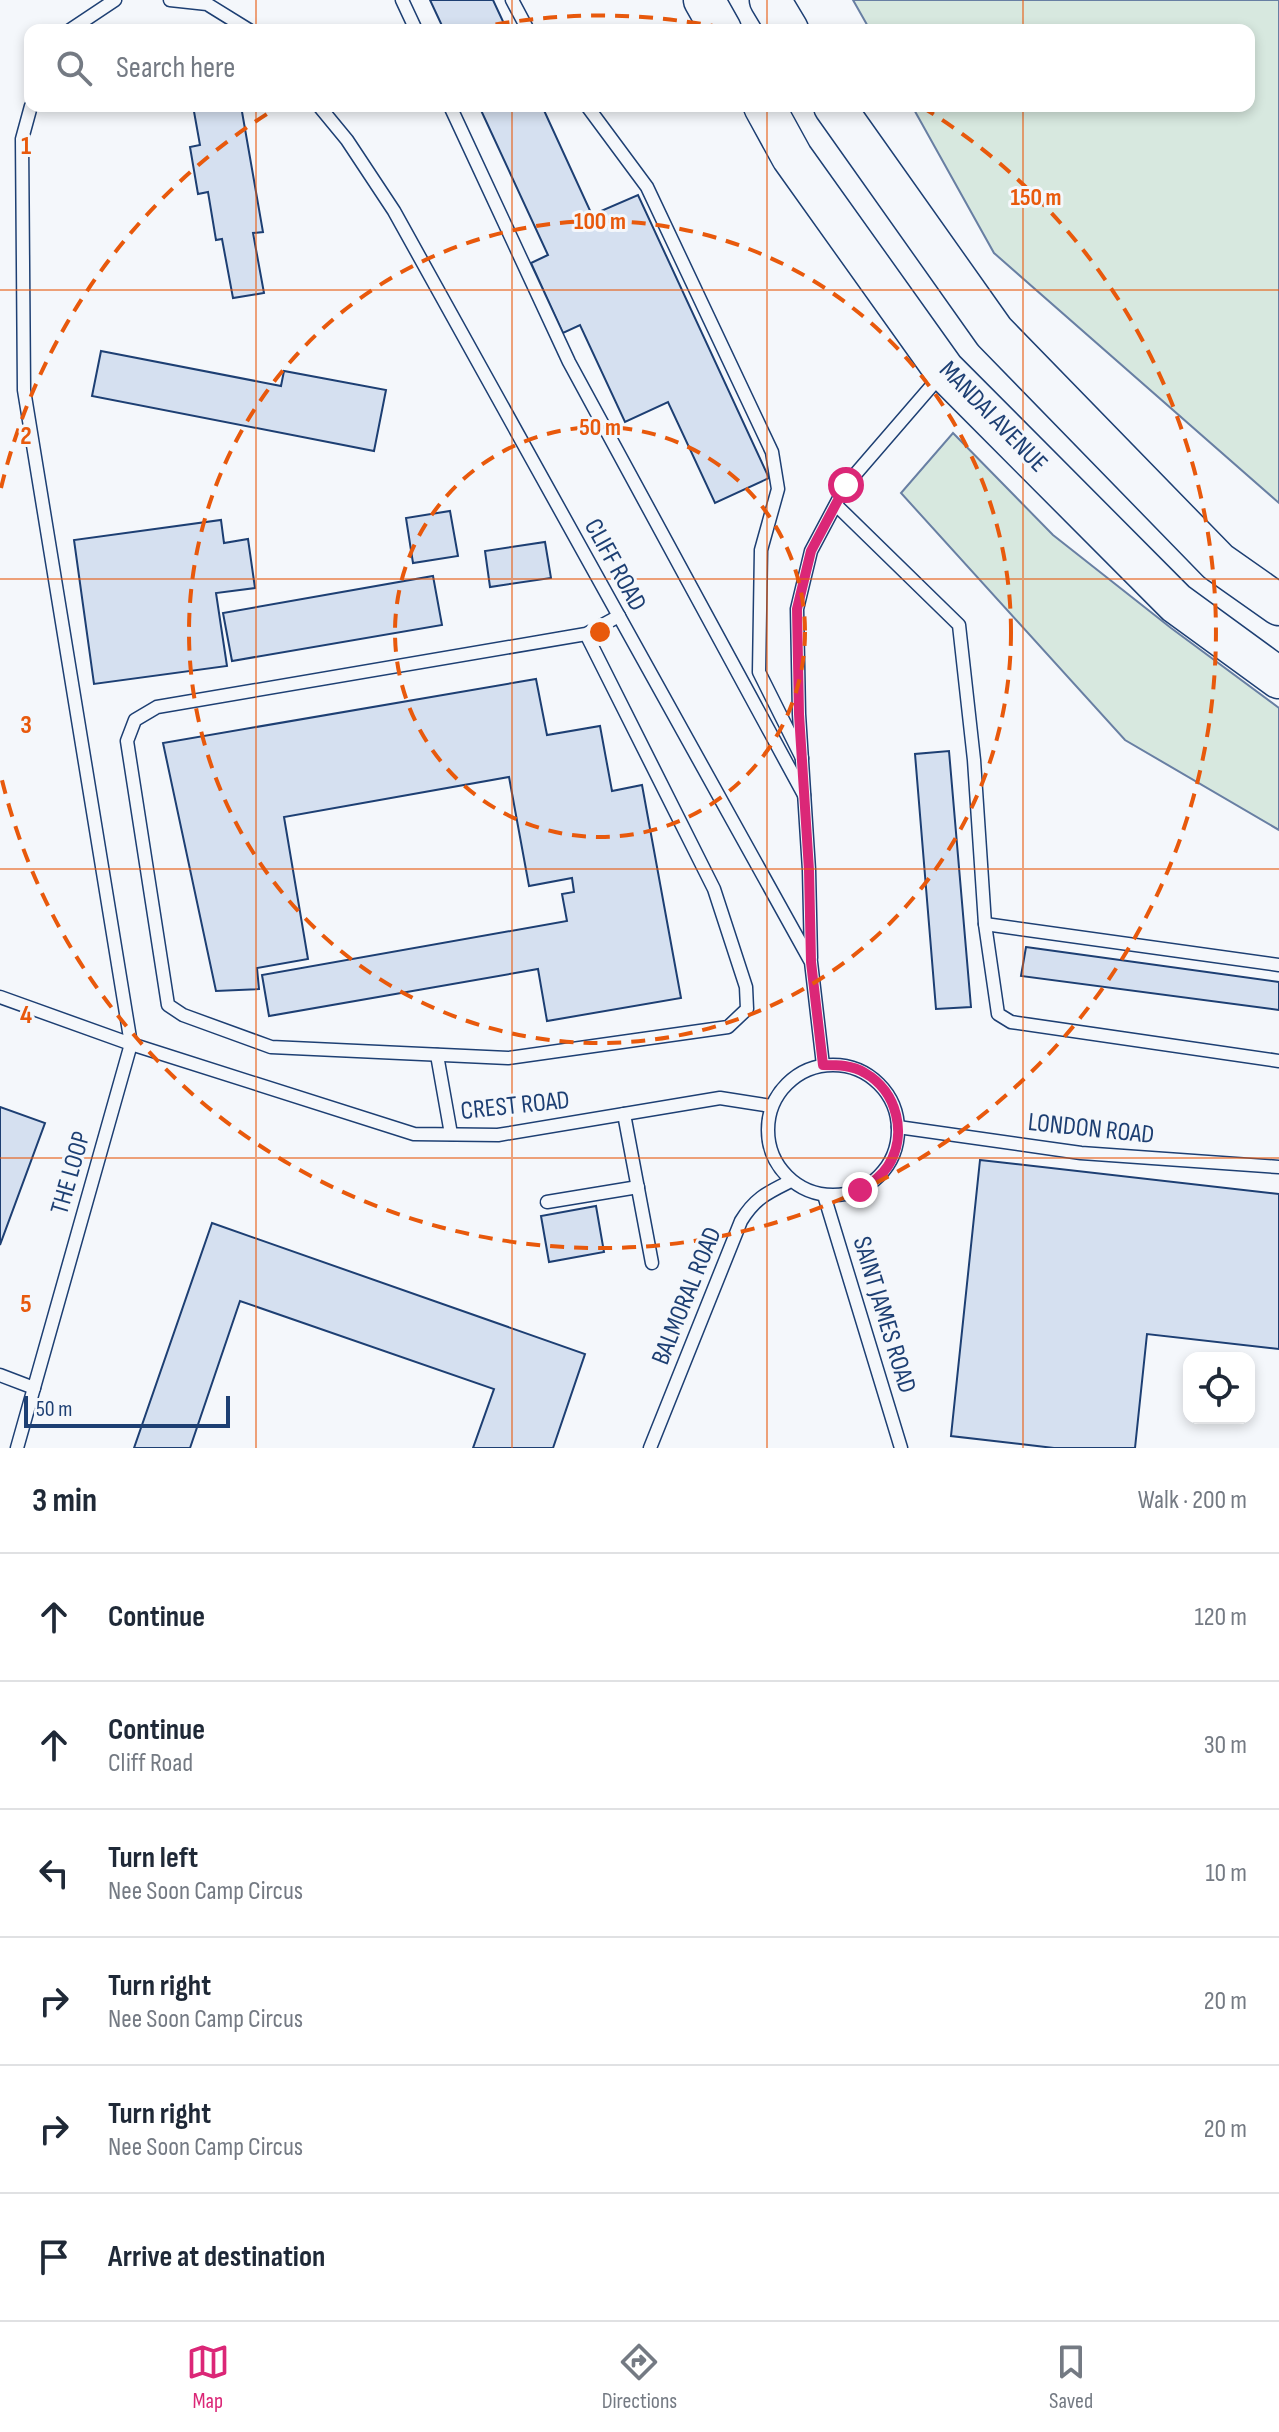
<!DOCTYPE html>
<html lang="en">
<head>
<meta charset="utf-8">
<style>
  :root { --surface:#fff; --page:#f2f2f3; --text:#1f2937; --muted:#747a83; --line:#e0e1e3; --accent:#db2777 }
  body { margin:0; font-family:"Sofia Sans Condensed",sans-serif; background:var(--page); color:var(--text) }
  .controls { position:absolute; right:24px; bottom:24px; display:grid; overflow:hidden; border-radius:16px; box-shadow:0 4px 12px #0003 }
  .controls button { width:72px; height:72px; display:grid; place-items:center; padding:0; border:0; border-bottom:2px solid var(--line); background:var(--surface); color:var(--text); font:40px sans-serif }
  .scale { position:absolute; left:24px; bottom:20px; width:206px; box-sizing:border-box; padding-left:8px; border:4px solid #1d3f73; border-top:0; font-size:22px; line-height:28px; white-space:nowrap; color:#1d3f73; -webkit-text-stroke:6px #f4f7fb; paint-order:stroke }
  .stop { position:absolute; width:24px; height:24px; margin:-18px; border:6px solid #db2777; border-radius:50%; background:#fff }
  .stop.end { background:#db2777; border-color:#fff; box-shadow:0 2px 8px #0008 }
  .list { margin:0; padding:0; list-style:none }
  h2 { display:flex; justify-content:space-between; align-items:center; height:104px; margin:0; padding:0 32px; font-size:34px }
  h2 small { font-size:26px; font-weight:400; color:var(--muted) }
  .list li { display:grid; grid-template-columns:52px 1fr auto; gap:24px; align-items:center; box-sizing:border-box; height:128px; padding:0 32px; border-top:2px solid var(--line) }
  .list b { display:block; font-size:30px; white-space:nowrap }
  .list p { margin:0; font-size:26px; white-space:nowrap; color:var(--muted) }
  .list em { font-size:26px; font-style:normal; color:var(--muted) }
  .icon { flex:none; width:44px; height:44px; fill:none; stroke:currentColor; stroke-width:2; stroke-linecap:round; stroke-linejoin:round }
  .map { position:relative; flex:none; width:1279px; height:1448px; overflow:hidden }
  .search { position:absolute; background:var(--surface); box-shadow:0 4px 12px #0003; left:24px; right:24px; top:24px; height:88px; display:flex; align-items:center; gap:20px; box-sizing:border-box; padding:0 28px; border-radius:16px; color:var(--muted); font-size:30px }
  .sheet { height:872px; background:var(--surface) }
  nav { display:flex; justify-content:space-around; align-items:center; box-sizing:border-box; height:112px; border-top:2px solid var(--line); background:var(--surface); font-size:22px; color:var(--muted) }
  nav a { display:grid; justify-items:center; gap:4px }
  nav .on { color:var(--accent) }
  .map>svg:first-child { display:block }
  .green { fill:#d7e8df; stroke:#687fa3; stroke-width:2 }
  .building { fill:#d5e0f0; stroke:#1d3f73; stroke-width:2 }
  .lines { fill:none; stroke-linecap:round; stroke-linejoin:round }
  .service-casing { stroke:#1d3f73; stroke-width:15 }
  .primary-casing { stroke:#1d3f73; stroke-width:43 }
  .service { stroke:#f4f7fb; stroke-width:12 }
  .primary { stroke:#f4f7fb; stroke-width:40 }
  .route { stroke:#db2777; stroke-width:10 }
  .grid { fill:none; stroke:#e8590c; stroke-width:2; stroke-opacity:0.55 }
  .ring { fill:none; stroke:#e8590c; stroke-width:4; stroke-dasharray:14 10 }
  .labels { text-anchor:middle; dominant-baseline:central; stroke-width:6; stroke-linejoin:round; paint-order:stroke }
  .street-label { font-size:26px; fill:#1d3f73; stroke:#f4f7fb }
  .grid-label { font-size:26px; text-anchor:middle; font-weight:bold; fill:#e8590c; stroke:#f4f7fb; stroke-width:6; stroke-linejoin:round; paint-order:stroke }
  .centre { fill:#e8590c; stroke:#f4f7fb; stroke-width:4 }
  .ring-label { font-size:24px; text-anchor:middle; font-weight:bold; fill:#e8590c; stroke:#f4f7fb; stroke-width:6; stroke-linejoin:round; paint-order:stroke }
</style>
</head>
<body>
<div class="map">
<svg width="1279" height="1448" viewBox="0 0 1279 1448">
  <rect width="100%" height="100%" fill="#f4f7fb"/>
  <g class="green">
    <path d="M853,0H1279V503L994,253L912,106H1249V30H870Z"/>
    <path d="M953,433L1053,535L1171,628L1279,708V830L1125,740L901,493Z"/>
  </g>
  <g class="building">
    <path d="M430,0H493L507,30H444Z"/>
    <path d="M193,106H241L263,232L253,233L264,293L233,298L222,239L216,240L208,192L198,194L190,147L200,145Z"/>
    <path d="M479,106H542L592,215L638,195L769,478L715,503L668,402L625,422L580,325L563,333L531,263L548,255Z"/>
    <path d="M101,351L281,386L284,371L386,390L374,451L92,396Z"/>
    <path d="M450,511L458,556L413,563L406,518Z"/>
    <path d="M221,520L224,543L248,539L255,588L216,593L227,666L94,684L74,540Z"/>
    <path d="M545,542L551,578L490,587L485,551Z"/>
    <path d="M433,576L442,625L232,661L223,613Z"/>
    <path d="M536,679L547,735L600,726L612,791L642,785L681,998L547,1021L538,969L269,1016L262,975L567,921L562,894L574,892L572,878L529,886L509,777L284,817L308,959L257,968L259,989L216,991L163,743Z"/>
    <path d="M949,751L971,1007L936,1009L915,754Z"/>
    <path d="M1026,947L1279,982V1010L1021,976Z"/>
    <path d="M0,1107L45,1123L0,1245Z"/>
    <path d="M980,1160L1279,1194V1349L1147,1334L1135,1448H1054L951,1436Z"/>
    <path d="M596,1206L604,1252L549,1262L541,1216Z"/>
    <path d="M212,1223L585,1354L553,1448H473L494,1389L240,1301L190,1448H134Z"/>
  </g>
  <g class="lines">
    <g class="service-casing">
      <g id="service">
        <path d="M170,0L207,4L249,30"/>
        <path d="M402,0L416,30"/>
        <path d="M512,0L528,30"/>
        <path d="M70,30L115,0"/>
        <path d="M319,106L347,140L394,211L811,962L823,1065"/>
        <path d="M450,106L569,362L804,795"/>
        <path d="M587,106L647,187L772,452L778,489L761,550L759,672L802,758"/>
        <path d="M836,505L959,625L974,760L985,924L998,1014L1011,1022L1279,1061"/>
        <path d="M586,634L157,707L135,720L127,741L168,1005L183,1015L271,1047L508,1058L728,1027L747,1009L746,987L714,889L586,634L619,616"/>
        <path d="M985,924L1279,965"/>
        <path d="M811,958L809,870L799,714L797,609L811,551L846,485L941,375"/>
        <path d="M0,997L131,1044L414,1134L498,1135L720,1098L771,1106"/>
        <path d="M437,1055L451,1134"/>
        <circle cx="833" cy="1130" r="65"/>
        <path d="M624,1114L652,1263"/>
        <path d="M898,1127L1081,1153L1279,1167"/>
        <path d="M824,1195L901,1448"/>
        <path d="M547,1202L638,1187"/>
        <path d="M0,1375L34,1388"/>
        <path d="M17,1448L131,1044L24,390L22,139L31,106"/>
        <path d="M650,1448L741,1221C755,1198 767,1193 791,1181"/>
      </g>
    </g>
    <g class="primary-casing">
      <g id="primary">
        <path d="M704,0L721,30"/>
        <path d="M770,0L788,30"/>
        <path d="M764,106L792,157L944,370L1176,603L1279,678"/>
        <path d="M834,106L994,332L1218,562L1279,605"/>
      </g>
    </g>
    <use href="#service" class="service"/>
    <use href="#primary" class="primary"/>
  </g>
  <g class="lines">
    <path class="route" d="M846,485L811,551L797,609L799,714L809,870L811,962L823,1065C838,1065 852,1065 865,1073C897,1091 908,1135 888,1166C881,1177 871,1184 860,1190"/>
  </g>
  <path class="grid" d="M256,0V30M512,0V30M767,0V30M1023,0V30M256,106V1448M512,106V1448M767,106V1448M1023,106V1448M0,290H1279M0,579H1279M0,869H1279M0,1158H1279"/>
  <g class="ring">
    <circle cx="600" cy="632" r="205"/>
    <circle cx="600" cy="632" r="411"/>
    <path d="M1 488A616 616 0 0 1 278 107M472 29A616 616 0 0 1 728 29M922 107A616 616 0 1 1 1 776"/>
  </g>
  <g class="labels">
    <g class="street-label">
      <text transform="translate(993 417) rotate(46)">MANDAI AVENUE</text>
      <text transform="translate(615 565) rotate(61)">CLIFF ROAD</text>
      <text transform="translate(515 1106) rotate(-6)">CREST ROAD</text>
      <text transform="translate(1091 1129) rotate(6)">LONDON ROAD</text>
      <text transform="translate(71 1173) rotate(-74)">THE LOOP</text>
      <text transform="translate(687 1296) rotate(-68)">BALMORAL ROAD</text>
      <text transform="translate(884 1315) rotate(73)">SAINT JAMES ROAD</text>
    </g>
  </g>
  <g class="grid-label">
    <text x="26" y="154">1</text>
    <text x="26" y="444">2</text>
    <text x="26" y="733">3</text>
    <text x="26" y="1023">4</text>
    <text x="26" y="1312">5</text>
  </g>
  <circle cx="600" cy="632" r="12" class="centre"/>
  <g class="ring-label">
    <text x="1036" y="205">150 m</text>
    <text x="600" y="229">100 m</text>
    <text x="600" y="435">50 m</text>
  </g>
</svg>
<div class="controls">
<button><svg class="icon" aria-label="locate" viewBox="0 0 24 24"><circle cx="12" cy="12" r="6"/><path d="M12 2v4M12 18v4M2 12h4M18 12h4"/></svg></button>
</div>
<div class="scale">50 m</div>
<div class="stop" style="left:846px;top:485px"></div>
<div class="stop end" style="left:860px;top:1190px"></div>
<div class="search"><svg class="icon" aria-label="search" viewBox="0 0 24 24"><circle cx="10" cy="10" r="6"/><path d="M15 15l6 6"/></svg>Search here</div>
</div>
<section class="sheet">
<h2>3 min<small>Walk · 200 m</small></h2>
<ul class="list">
<li><svg class="icon" aria-label="ahead" viewBox="0 0 24 24"><path d="M12 20V5M6 11l6-6 6 6"/></svg><div><b>Continue</b></div><em>120 m</em></li>
<li><svg class="icon" aria-label="ahead" viewBox="0 0 24 24"><path d="M12 20V5M6 11l6-6 6 6"/></svg><div><b>Continue</b><p>Cliff Road</p></div><em>30 m</em></li>
<li><svg class="icon" aria-label="left" viewBox="0 0 24 24"><path d="M17 20v-9H6M10 6l-5 5 5 5"/></svg><div><b>Turn left</b><p>Nee Soon Camp Circus</p></div><em>10 m</em></li>
<li><svg class="icon" aria-label="right" viewBox="0 0 24 24"><path d="M7 20v-9h11M14 6l5 5-5 5"/></svg><div><b>Turn right</b><p>Nee Soon Camp Circus</p></div><em>20 m</em></li>
<li><svg class="icon" aria-label="right" viewBox="0 0 24 24"><path d="M7 20v-9h11M14 6l5 5-5 5"/></svg><div><b>Turn right</b><p>Nee Soon Camp Circus</p></div><em>20 m</em></li>
<li><svg class="icon" aria-label="arrive" viewBox="0 0 24 24"><path d="M6 21V4h12l-3 4 3 4H6"/></svg><div><b>Arrive at destination</b></div></li>
</ul>
</section>
<nav>
<a class="on"><svg class="icon" aria-label="map" viewBox="0 0 24 24"><path d="M3 6l6-2 6 2 6-2v14l-6 2-6-2-6 2zM9 4v14M15 6v14"/></svg>Map</a>
<a><svg class="icon" aria-label="directions" viewBox="0 0 24 24"><path d="M12 3l9 9-9 9-9-9zM9 14v-3h6M13 9l2 2-2 2"/></svg>Directions</a>
<a><svg class="icon" aria-label="saved" viewBox="0 0 24 24"><path d="M7 4h10v16l-5-4-5 4z"/></svg>Saved</a>
</nav>
</body>
</html>
